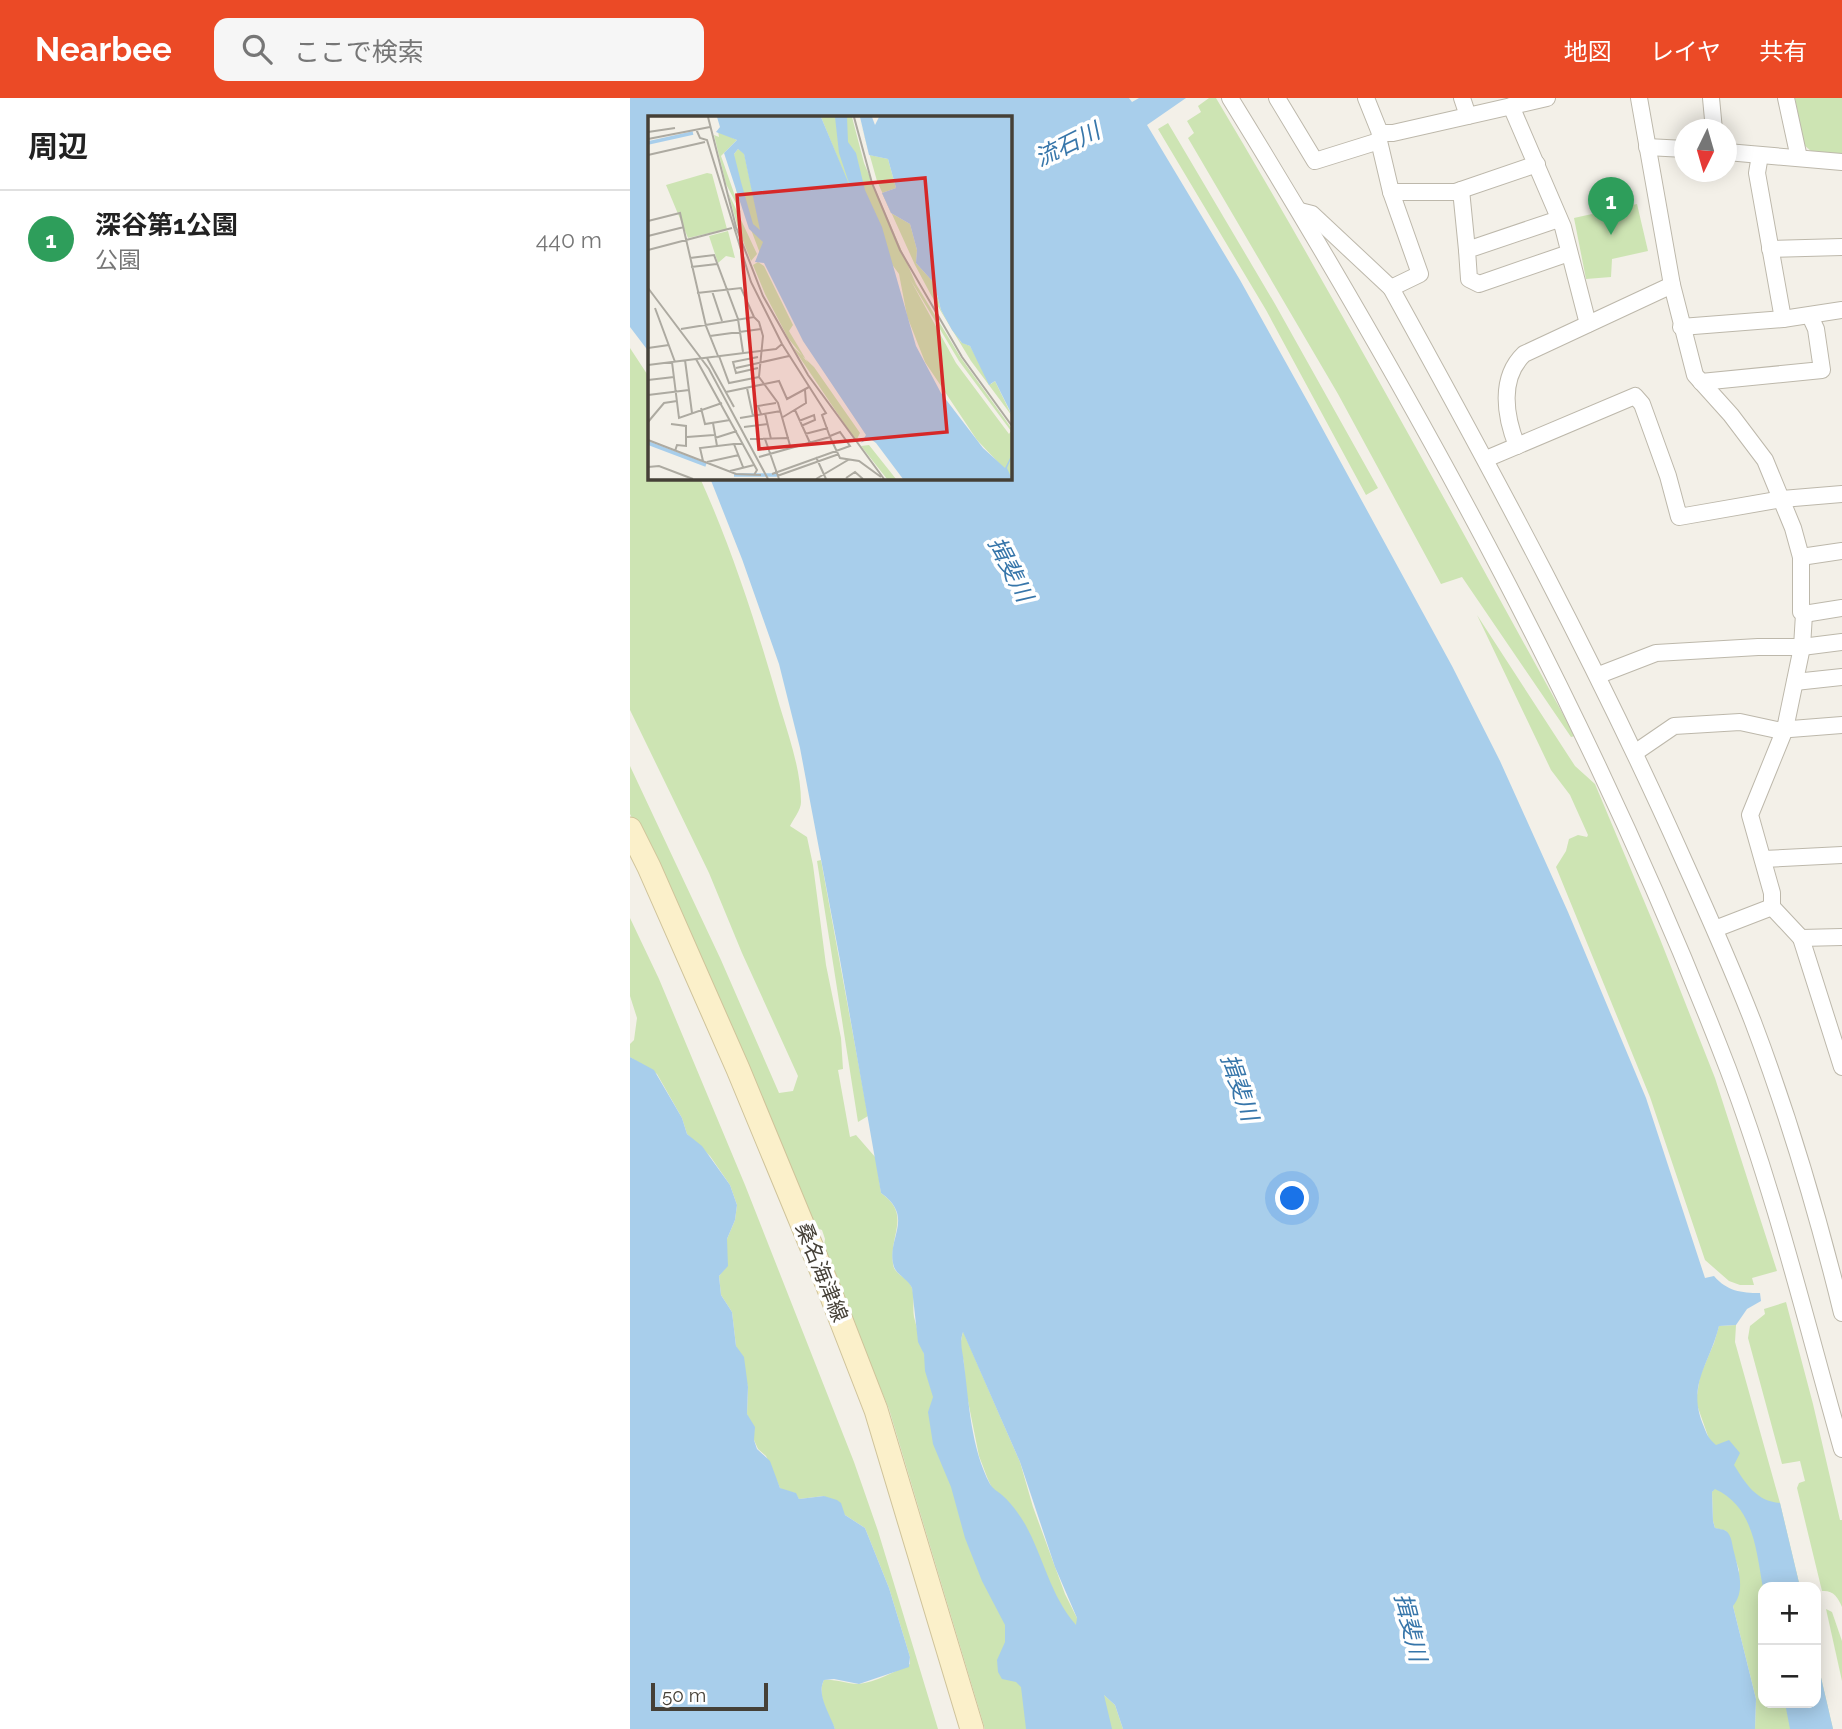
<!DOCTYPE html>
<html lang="ja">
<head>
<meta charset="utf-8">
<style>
  :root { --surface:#fff; --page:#f6f6f6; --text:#222; --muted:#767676; --line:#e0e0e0; --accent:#eb4a26 }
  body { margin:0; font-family:Raleway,"Noto Sans JP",sans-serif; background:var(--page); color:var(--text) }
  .controls { position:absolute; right:21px; bottom:21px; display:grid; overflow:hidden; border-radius:14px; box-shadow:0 4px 18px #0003 }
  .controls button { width:63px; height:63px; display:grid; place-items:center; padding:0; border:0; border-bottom:2px solid var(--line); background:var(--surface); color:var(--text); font:35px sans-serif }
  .compass { position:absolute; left:1044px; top:21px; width:63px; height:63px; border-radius:50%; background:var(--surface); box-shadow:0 4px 18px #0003; rotate:185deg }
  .scale { position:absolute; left:21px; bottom:18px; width:117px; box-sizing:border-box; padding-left:7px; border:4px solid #454037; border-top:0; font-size:19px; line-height:24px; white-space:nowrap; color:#454037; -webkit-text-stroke:5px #fff; paint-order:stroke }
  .you { position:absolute; left:663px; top:1101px; width:24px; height:24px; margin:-18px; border:5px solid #fff; border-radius:50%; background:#1a73e8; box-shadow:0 0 0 10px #1a73e833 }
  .badge { display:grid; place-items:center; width:46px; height:46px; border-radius:50%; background:var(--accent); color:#fff; font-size:23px; font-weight:700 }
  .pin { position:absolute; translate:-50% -58px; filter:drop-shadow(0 2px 4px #0008) }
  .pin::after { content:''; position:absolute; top:37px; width:24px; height:21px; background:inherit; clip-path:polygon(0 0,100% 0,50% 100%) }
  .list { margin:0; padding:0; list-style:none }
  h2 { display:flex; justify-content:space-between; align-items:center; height:91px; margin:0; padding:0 28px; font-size:30px }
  h2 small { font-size:23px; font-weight:400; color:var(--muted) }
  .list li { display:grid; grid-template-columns:46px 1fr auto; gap:21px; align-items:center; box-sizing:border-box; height:98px; padding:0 28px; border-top:2px solid var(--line) }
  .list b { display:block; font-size:26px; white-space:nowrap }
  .list p { margin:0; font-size:23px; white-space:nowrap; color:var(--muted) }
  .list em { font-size:23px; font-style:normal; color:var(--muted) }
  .icon { flex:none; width:38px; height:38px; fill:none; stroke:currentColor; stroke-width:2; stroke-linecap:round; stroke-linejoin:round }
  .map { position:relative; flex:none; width:1212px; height:1631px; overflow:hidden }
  header { display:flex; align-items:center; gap:42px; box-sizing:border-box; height:98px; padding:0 35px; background:var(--accent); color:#fff }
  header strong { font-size:33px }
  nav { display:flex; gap:38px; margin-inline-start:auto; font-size:24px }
  .search { width:490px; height:63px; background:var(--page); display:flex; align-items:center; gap:18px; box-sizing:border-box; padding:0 24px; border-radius:14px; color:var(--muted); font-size:26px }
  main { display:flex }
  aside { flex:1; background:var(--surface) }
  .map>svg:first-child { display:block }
  .green { fill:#cde4b3 }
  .water { fill:#a8ceeb; fill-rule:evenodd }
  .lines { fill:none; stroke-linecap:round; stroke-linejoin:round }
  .minor-casing { stroke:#bdb8ab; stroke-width:18 }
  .secondary-casing { stroke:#cfc39a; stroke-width:25 }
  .minor { stroke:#fff; stroke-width:16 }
  .secondary { stroke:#fbf0ca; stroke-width:23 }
  .labels { text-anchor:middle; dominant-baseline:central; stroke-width:7; stroke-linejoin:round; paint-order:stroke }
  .street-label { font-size:21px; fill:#454037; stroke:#fff }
  .water-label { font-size:23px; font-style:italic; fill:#3776aa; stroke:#fff }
  .inset-river { fill:none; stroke:#a8ceeb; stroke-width:3.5 }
  .inset-road { fill:none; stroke:#adaaa1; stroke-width:2 }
  .view { fill:#d62828; fill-opacity:0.15; stroke:#d62828; stroke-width:3.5 }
  .inset-edge { fill:none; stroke:#454037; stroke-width:3.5 }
</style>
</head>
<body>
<header>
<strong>Nearbee</strong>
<div class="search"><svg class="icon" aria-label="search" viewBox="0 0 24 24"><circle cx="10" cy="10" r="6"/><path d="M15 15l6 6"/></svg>ここで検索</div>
<nav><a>地図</a><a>レイヤ</a><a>共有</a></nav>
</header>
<main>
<aside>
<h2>周辺<small></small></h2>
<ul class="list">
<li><span class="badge" style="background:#2e9e5b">1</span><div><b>深谷第1公園</b><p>公園</p></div><em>440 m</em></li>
</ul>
</aside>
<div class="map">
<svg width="1212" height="1631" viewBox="0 0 1212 1631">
  <rect width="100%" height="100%" fill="#f3f0e8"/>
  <g class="green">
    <path d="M579,0H586C711,210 827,424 945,638L941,639L832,479L811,486L708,296L558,40L564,35L557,23L571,14L568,8Z"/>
    <path d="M1165,0H1212V56L1181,53L1174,47Z"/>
    <path d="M538,25L645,206L748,390L736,397L636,212L528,31Z"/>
    <path d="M1007,106L1018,153L982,161L981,179L956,181L944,120Z"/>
    <path d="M0,250L19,279V380H70C103,453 128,532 150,609C159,639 171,672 171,704C171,712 164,720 160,728L177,739L183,767L196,867L211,940L213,971L208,972L220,1039L226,1037L246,1060L251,1095C282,1117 259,1136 263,1166C264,1176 275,1178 280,1186C286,1195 282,1208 284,1219C287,1231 291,1244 294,1256L370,1508L412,1631H355L259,1311L193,1154L195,1141L192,1132L183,1129L26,767L0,716V668L91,862L149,995L163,993L168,978L112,855L79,775L0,612Z"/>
    <path d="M847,517L945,668L965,686L1030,841L1085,980L1147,1173L1122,1180L1124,1187H1110L1099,1183L1075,1162L1020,999L926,769L936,753L939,741L948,737L957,739L958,737L940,697L921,672Z"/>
    <path d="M191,762L238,1018L228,1024L187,763Z"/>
    <path d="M0,820L29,881L115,1087L224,1364L248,1433L308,1631H205C199,1617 186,1597 194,1582C206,1581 216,1586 228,1586C246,1584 264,1574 280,1566V1559L259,1490L235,1430L215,1417L194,1398L169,1401L165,1395L155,1393L150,1390L136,1358L128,1351L124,1342L117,1316L118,1289L106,1248L102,1214L91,1197L89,1178L97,1168V1141L105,1122L107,1107L100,1087L80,1058L57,1036L52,1020L27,976L0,959V946L4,942L7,920L0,898Z"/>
    <path d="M1156,1204L1183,1306L1210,1422H1212V1509C1208,1499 1203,1492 1192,1493L1167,1390L1169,1385L1175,1383L1170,1363L1152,1366L1118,1240L1120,1228L1135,1216L1134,1211Z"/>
    <path d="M1106,1227L1105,1244L1150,1405L1170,1489H1133V1605H1186V1558L1203,1631H1125L1126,1601L1103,1508L1109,1472L1096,1433L1085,1430L1083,1423L1082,1394L1085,1390L1079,1341L1066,1304L1070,1278L1084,1245L1089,1228Z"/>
    <path d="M333,1233L390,1364L403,1409L435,1496L447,1520L473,1596L485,1607L493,1631H468L357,1379L349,1358L335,1288L334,1265L330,1248Z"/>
    <path d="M1196,1511L1202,1514L1212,1543V1583Z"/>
  </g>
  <g class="water">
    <path d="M0,0H499L502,4L509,0H556L517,27L610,182L679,306L822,568L870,663L938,814L1016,1000L1075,1180L1084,1178C1097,1193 1111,1195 1130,1195L1131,1203L1117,1211L1106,1227L1089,1228C1079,1268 1056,1287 1074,1329C1077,1337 1079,1341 1086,1347L1099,1342L1110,1355L1104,1367C1116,1386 1126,1403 1150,1405L1170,1489L1133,1490C1126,1452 1124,1409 1085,1391L1082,1394L1083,1423L1085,1430C1089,1431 1093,1431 1096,1433C1102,1437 1102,1448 1104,1454C1108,1471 1116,1492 1103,1508L1126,1601L1125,1631H493L485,1607L474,1597L482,1631H396L391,1589L386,1584L372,1581L368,1574L367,1562L375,1544V1527L352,1483L335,1440L321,1389L303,1346L298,1314L303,1299L295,1273L294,1256L288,1244L282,1190C278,1181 267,1177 264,1169C255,1141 286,1120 251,1095L210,862L170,650L149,566L112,461L80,380H380V19H19V254L0,229ZM333,1234L390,1364L425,1469L447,1520L446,1527C420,1497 414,1460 395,1426C389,1416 381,1405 372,1397C367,1393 363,1391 360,1386C341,1350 339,1305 334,1266C333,1254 329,1246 333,1234Z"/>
    <path d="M0,959L24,972L52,1020L57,1036L72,1048L100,1087L107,1107L105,1122L97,1141L98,1168L89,1178L91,1197L102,1214L106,1248L114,1259L118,1289L117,1316L125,1329L124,1342L127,1351L140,1363L150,1390L166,1395L169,1401L194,1398L207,1402L211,1405L215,1417L235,1430L259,1490L280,1559L279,1569L229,1586L204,1581L194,1582C186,1597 200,1616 205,1631H0Z"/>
    <path d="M1186,1558L1203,1631H1160L1155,1605H1186Z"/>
  </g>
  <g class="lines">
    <g class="minor-casing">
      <g id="minor">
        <path d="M600,0C791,310 967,631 1098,971C1145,1095 1176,1224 1212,1351"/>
        <path d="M647,0L685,63L749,43"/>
        <path d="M736,0L750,35H763L917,0"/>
        <path d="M832,0L838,18"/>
        <path d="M1009,0L1042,187L1065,277L1101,317L1135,362L1163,430L1171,459V514L1174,516L1172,549L1155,631L1120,717L1142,795V809L1171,840L1212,839"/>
        <path d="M1081,0L1084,32"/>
        <path d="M1156,0L1169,60"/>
        <path d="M881,8L933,129L958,226"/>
        <path d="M750,35L749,43L761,94L790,176L761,190C865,378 967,567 1054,763C1078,816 1102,870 1123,924C1159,1019 1188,1117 1212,1215"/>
        <path d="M1017,49L1055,51"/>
        <path d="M1097,54L1212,64"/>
        <path d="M1130,57L1127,75L1153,221"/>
        <path d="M831,92L837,152"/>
        <path d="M761,94H825L907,66"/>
        <path d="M670,113L682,116L761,190"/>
        <path d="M929,121L837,152L839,181L849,186L939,155"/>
        <path d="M1140,151L1212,149"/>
        <path d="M1051,229L1153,221L1212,212"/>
        <path d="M1071,284L1192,272L1186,231L1180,218"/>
        <path d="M887,348C875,318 869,280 894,256L1042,187"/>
        <path d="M856,361L1005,298L1012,306L1038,378L1049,419L1152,401L1212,396"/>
        <path d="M1171,459L1212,453"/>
        <path d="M1174,516L1212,510"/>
        <path d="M969,577L1026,555L1128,549H1172L1212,544"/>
        <path d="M1165,584L1212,579"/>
        <path d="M1006,654L1044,628L1110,624L1147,632L1212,627"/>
        <path d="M1133,761L1212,757"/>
        <path d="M1085,831L1142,809"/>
        <path d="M1171,840L1212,969"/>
      </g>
    </g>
    <g class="secondary-casing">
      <path id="secondary" d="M0,731L19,769L108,971L197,1186L246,1312L342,1631"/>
    </g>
    <use href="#minor" class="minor"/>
    <use href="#secondary" class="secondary"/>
  </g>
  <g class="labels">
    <g class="street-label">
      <text transform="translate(192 1174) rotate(68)">桑名海津線</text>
    </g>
    <g class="water-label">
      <text transform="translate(437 46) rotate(-26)">流石川</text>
      <text transform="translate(381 471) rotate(63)">揖斐川</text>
      <text transform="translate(610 989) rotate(71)">揖斐川</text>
      <text transform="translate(781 1529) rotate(76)">揖斐川</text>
    </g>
  </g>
  <g transform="translate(18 18)">
    <rect width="364" height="364" fill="#f3f0e8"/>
    <path d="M173,1H189L231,129L199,65ZM197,1H204L216,47L268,168L313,242L364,313V361L329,324L277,246L259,200L251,158L243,147L198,28ZM262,163L311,245L363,315L361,318L308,247ZM211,1L222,39L240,43L248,72L234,77L243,97L262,108L269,134L268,147L286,167L293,194L313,226L322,230L343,268L347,265L364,300L323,245L283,179L267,149L229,65ZM70,15L89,24L73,40L93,97L78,68L66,19L71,21ZM90,33L96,37L116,128L113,140L88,74L86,38ZM59,57L64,58L79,113L40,122L18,69ZM80,76L109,138L103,145L90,112ZM80,115L87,142L78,140L70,147L61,120ZM110,146L116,150L145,209L141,215L160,247L140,222L117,178L105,149ZM144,230L166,251L212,317L208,325ZM221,329L248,363H239L213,330Z" fill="#cde4b3" fill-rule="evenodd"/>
    <path d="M69,1H173L203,73L191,37L187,1H199L200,26L208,37L217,74L234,111L268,230L293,277L335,332L357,352L362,342L364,340L359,352L364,363H255L228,327L221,322L213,327L218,319L155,225L116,147L107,146L115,126L101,113L76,37L89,24L68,16L72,11ZM90,33L96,38L112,114L105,108L93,66L86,38ZM212,1H224L227,9L231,1H364V299L347,265L341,269L322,230L314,227L304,214L293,194L286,167L268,147L269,134L262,108L243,97L234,77L248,72L240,43L221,39Z" fill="#a8ceeb" fill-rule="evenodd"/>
    <path class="inset-river" d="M0,27L45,17M0,327L58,349M86,359H129"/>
    <path class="inset-road" d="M60,1L88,111L115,180L160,259L236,363M206,1L224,67L252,134L314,241L364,310M48,13L52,22L59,24L103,166L134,228L178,297L174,299L182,321M0,16L27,12M0,23L62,11M0,39L57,26M0,105L32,97L58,210L70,240M0,120L36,111M0,134L84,112M42,142L66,139L90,203L95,236M43,151L69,148M0,172L61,253L120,363M64,175L74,205M49,177L93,172L106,201M7,192L27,246M33,213L106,201L111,206L115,220L111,261L130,287L143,333M62,220L113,213M0,232L21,229M71,240L81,267L111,261M59,242L86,291M48,243L109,354L106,359M37,244L44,297M24,246L31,302L74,287M0,249L128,233L134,228M88,252L141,240M110,252L88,257L85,246L110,241M0,264L26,261M99,272L105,300M78,276L131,265L139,283L161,271M0,279L41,274M53,292L57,308L82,304M147,294L162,327M117,297L123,323M113,298L110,290L128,287M135,301L158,287L157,274M92,302L133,295M151,305L166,299L167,304L153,310M0,306L16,287L29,285M65,307L69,330M23,308L38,310V330L29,329L27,335M96,311L120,308M157,318L180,312M39,321L66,319M67,322L89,315M102,323L141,322M117,323L131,363M0,324L88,358L113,359M95,328H86L95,351M111,341L182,321L192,342L211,345L233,361M168,341L178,363M55,345L52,332L86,328M59,346L91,339M0,351L11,350L45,363M82,355L106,349M124,358L202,330L192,316L182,320M129,360L191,338M198,362L207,356L215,363M168,363L200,344"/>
    <path class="view" d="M277,62L299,316L111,333L89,79Z"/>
    <rect width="364" height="364" class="inset-edge"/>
  </g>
</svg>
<div class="controls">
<button>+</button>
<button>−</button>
</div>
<svg class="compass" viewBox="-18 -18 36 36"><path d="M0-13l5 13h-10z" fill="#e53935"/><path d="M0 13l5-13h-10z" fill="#767676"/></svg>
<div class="scale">50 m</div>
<div class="you"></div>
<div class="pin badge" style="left:981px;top:137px;background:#2e9e5b">1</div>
</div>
</main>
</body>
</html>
